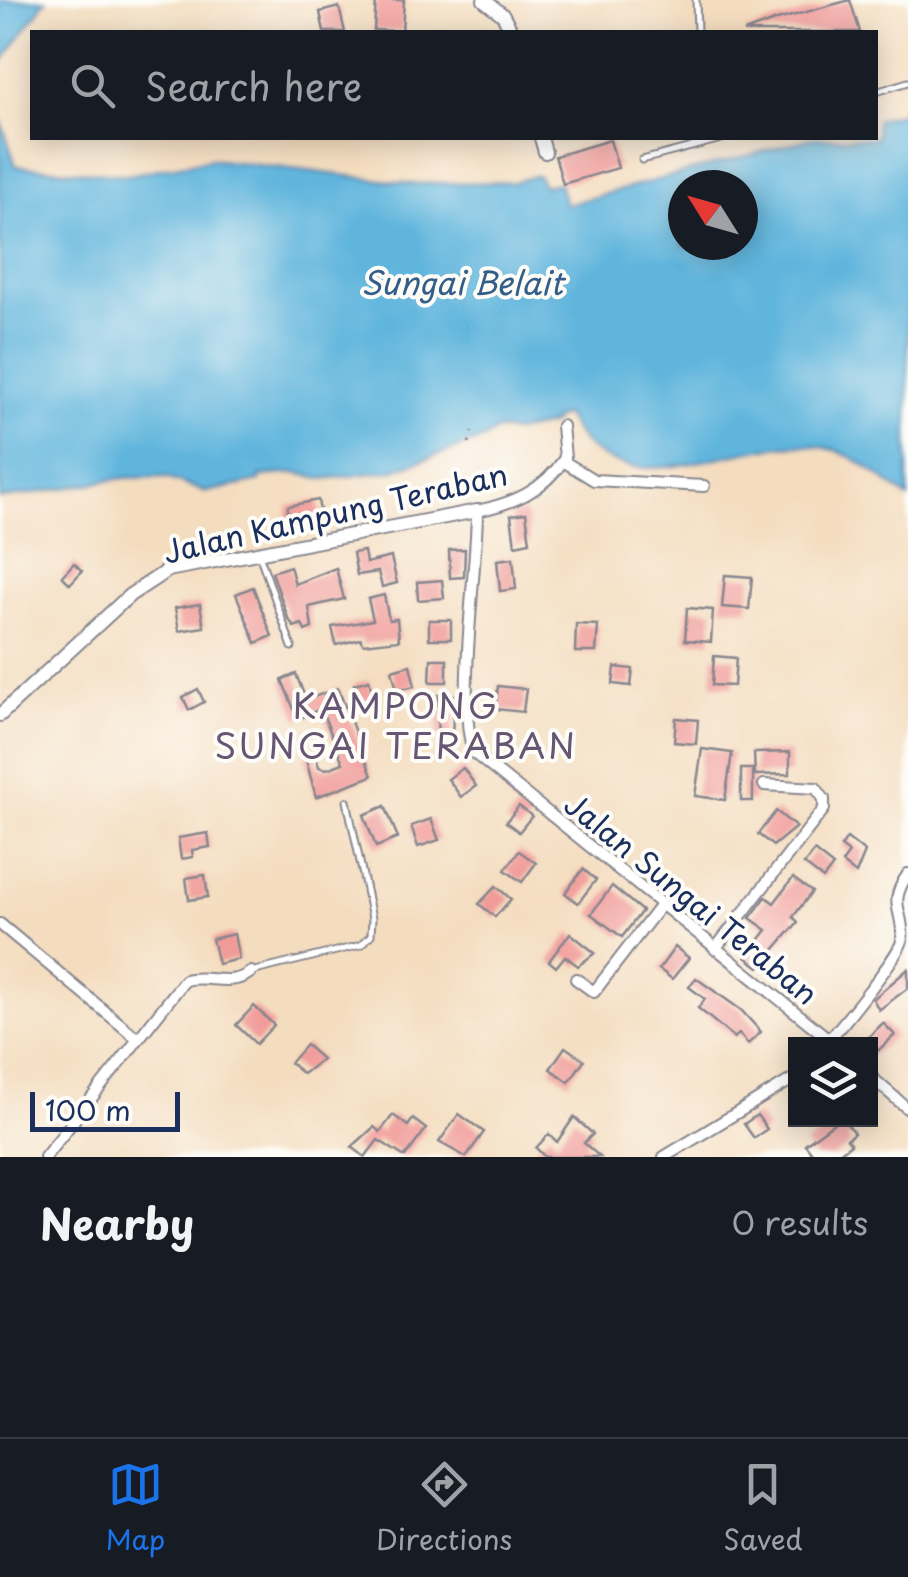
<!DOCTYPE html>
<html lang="en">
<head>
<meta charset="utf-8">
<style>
  :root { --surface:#171b24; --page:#20242c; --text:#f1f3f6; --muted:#9ea1a6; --line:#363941; --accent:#1a73e8 }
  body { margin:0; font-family:"Playpen Sans",sans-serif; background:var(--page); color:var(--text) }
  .controls { position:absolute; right:30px; bottom:30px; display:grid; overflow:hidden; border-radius:0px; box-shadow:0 5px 25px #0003 }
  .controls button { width:90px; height:90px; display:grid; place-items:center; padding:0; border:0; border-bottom:2px solid var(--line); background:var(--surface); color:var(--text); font:50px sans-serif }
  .compass { position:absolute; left:668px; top:170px; width:90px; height:90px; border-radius:50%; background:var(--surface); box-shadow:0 5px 25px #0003; rotate:307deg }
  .scale { position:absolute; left:30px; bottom:25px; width:150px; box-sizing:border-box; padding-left:10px; border:5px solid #1b2f5e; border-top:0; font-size:28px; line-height:35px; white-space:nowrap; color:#1b2f5e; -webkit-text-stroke:8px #fdfcf7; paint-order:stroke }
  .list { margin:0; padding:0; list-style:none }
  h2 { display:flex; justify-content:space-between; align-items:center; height:130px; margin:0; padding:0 40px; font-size:42px }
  h2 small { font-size:32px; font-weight:400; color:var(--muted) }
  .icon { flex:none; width:55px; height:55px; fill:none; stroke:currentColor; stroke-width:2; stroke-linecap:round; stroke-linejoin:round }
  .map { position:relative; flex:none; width:908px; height:1157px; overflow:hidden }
  .search { position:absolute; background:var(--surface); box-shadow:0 5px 25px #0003; left:30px; right:30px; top:30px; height:110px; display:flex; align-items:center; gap:25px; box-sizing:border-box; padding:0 35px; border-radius:0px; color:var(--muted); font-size:38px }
  .sheet { height:280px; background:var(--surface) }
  nav { display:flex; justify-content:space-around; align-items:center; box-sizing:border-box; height:140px; border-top:2px solid var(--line); background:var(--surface); font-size:28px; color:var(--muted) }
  nav a { display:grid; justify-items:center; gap:5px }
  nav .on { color:var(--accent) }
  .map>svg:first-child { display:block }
  .water { fill:#61b5dd; stroke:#3e729e; stroke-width:2.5; fill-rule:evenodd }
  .building { fill:#f19b99 }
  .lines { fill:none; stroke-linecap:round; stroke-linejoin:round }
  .service-casing { stroke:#88868e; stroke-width:9 }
  .minor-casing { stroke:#88868e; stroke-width:14 }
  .tertiary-casing { stroke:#88868e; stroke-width:16 }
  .path { stroke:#88868e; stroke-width:2.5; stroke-dasharray:2.5 8; stroke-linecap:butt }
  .service { stroke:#fff; stroke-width:5 }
  .minor { stroke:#fff; stroke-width:10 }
  .tertiary { stroke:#fff; stroke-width:12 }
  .labels { text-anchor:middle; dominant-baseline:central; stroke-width:8; stroke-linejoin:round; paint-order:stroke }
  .street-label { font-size:30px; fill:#1b2f5e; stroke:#fdfcf7 }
  .water-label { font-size:32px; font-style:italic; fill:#345e8a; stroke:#fdfcf7 }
  .quarter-label { font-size:35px; letter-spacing:2.5px; fill:#665573; stroke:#fdfcf7 }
</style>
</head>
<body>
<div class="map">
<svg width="908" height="1157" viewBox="0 0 908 1157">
  <rect width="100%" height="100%" fill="#fdfcf7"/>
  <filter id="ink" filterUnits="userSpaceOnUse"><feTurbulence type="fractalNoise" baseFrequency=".01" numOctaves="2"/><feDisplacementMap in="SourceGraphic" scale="20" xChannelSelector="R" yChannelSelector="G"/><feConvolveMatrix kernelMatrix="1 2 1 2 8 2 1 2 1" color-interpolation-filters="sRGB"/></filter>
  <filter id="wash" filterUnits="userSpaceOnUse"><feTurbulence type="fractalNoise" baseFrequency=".0048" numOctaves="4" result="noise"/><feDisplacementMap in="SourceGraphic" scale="40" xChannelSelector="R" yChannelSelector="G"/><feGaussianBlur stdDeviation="2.25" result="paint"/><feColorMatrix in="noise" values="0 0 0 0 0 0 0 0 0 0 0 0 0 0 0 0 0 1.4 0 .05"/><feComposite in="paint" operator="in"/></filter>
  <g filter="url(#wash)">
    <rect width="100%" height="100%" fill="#f4ddbf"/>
    <g class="water">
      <path d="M0,0H46L0,65Z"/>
      <path d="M908,111V498C879,477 853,450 816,446C732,435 617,519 565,415L552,420L553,424L515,432L496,430L486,438L391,471L323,479L296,473L260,476V481L206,492L164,477L123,478L0,499V118L16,166L128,175L211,159L413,184L514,182L538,175L543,186L559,183L565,205L812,138H876V120ZM743,185V245H683V185Z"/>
    </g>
    <g id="blocks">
      <g class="building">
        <path d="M376,0H404L402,31L374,30Z"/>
        <path d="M850,0L860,32H744L777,20Z"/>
        <path d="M339,7L345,32H324L320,12Z"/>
        <path d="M610,140L618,168L563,184L555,156Z"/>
        <path d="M318,500L322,522L286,526L288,506Z"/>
        <path d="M526,513L530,542L515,545L511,515Z"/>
        <path d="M465,549L464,577L450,578L449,550Z"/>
        <path d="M364,551L366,563L391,557L397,583L382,587L378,572L357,575L353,553Z"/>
        <path d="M513,558L516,589L500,591L497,560Z"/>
        <path d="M74,563L82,571L70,584L62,576Z"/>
        <path d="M290,566L295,584L336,568L344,599L309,607L312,628L305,631L302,624L294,627L288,618L272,572Z"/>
        <path d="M725,575L752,577L749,609L722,607Z"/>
        <path d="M442,580L444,598L418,600L417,582Z"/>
        <path d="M253,587L272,636L256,643L236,594Z"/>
        <path d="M384,595L389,620L397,619L399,640L363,644L361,639L336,645L332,627L373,620L368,599Z"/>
        <path d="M200,604L204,627L179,631L175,608Z"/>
        <path d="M687,608L713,610L711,642L685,640Z"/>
        <rect x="429" y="620" width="22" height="19"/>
        <path d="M576,624L598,625L596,652H575Z"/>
        <path d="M714,656L736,658L734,686L712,685Z"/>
        <path d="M431,659H447V682H430Z"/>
        <path d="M410,665L415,686L397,690L392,670Z"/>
        <path d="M615,667L633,669L631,686L613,684Z"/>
        <path d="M296,674L306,700L338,688L372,776L316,797L305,756L315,753L319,767L327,769L343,763L321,709L298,719L282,680Z"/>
        <path d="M369,680L374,699L358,702L354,684Z"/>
        <path d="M498,686L526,689L523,712L495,709Z"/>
        <path d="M198,689L204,702L189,710L183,697Z"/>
        <path d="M439,695H454L452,738L437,737Z"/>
        <path d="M676,718L698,720L696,744L674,742Z"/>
        <path d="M702,749L732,753L725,800L695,796Z"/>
        <path d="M790,752V774L755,775L754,753Z"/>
        <path d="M463,768L476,786L461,797L448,779Z"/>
        <rect x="741" y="769" width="12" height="32"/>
        <path d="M385,806L398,838L376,847L364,815Z"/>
        <path d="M519,806L532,816L519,832L506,822Z"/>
        <path d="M776,811L796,827L773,846L758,834Z"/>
        <path d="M431,819L439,840L418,847L411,826Z"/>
        <path d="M208,833L210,847L192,850L193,857L181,859L178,838Z"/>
        <path d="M847,838L865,852L856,874L842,863L849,853L841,847Z"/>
        <path d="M519,851L536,863L522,882L505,870Z"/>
        <path d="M814,851L833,866L823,879L804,864Z"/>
        <path d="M583,869L596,880L578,903L565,893Z"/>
        <path d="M205,875L208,897L189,900L186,878Z"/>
        <path d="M793,878L812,892L793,917L798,922L759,967L746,957L767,930L750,918L766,897L774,903Z"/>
        <path d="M496,886L511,899L495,917L479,904Z"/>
        <path d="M612,886L642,911L622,937L591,914Z"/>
        <path d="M570,933L595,953L578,966L565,956L556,967L549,961Z"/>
        <path d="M234,934L239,959L218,964L212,939Z"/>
        <path d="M675,947L689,958L672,979L659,969Z"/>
        <path d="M908,969V988L879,1010L873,999Z"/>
        <path d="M696,978L741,1010L761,1032L748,1044L739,1034L734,1038L698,1008L705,999L689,987Z"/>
        <path d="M254,1006L274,1025L256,1044L236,1025Z"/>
        <path d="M883,1023L895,1035L870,1058V1044H861Z"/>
        <path d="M306,1045L322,1059L303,1074L290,1063Z"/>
        <path d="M565,1047L584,1060L569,1082L550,1069Z"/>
        <path d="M459,1114L484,1132L466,1157L439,1142Z"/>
        <path d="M393,1115L408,1126L413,1119L426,1129L405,1157L378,1140L365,1157L352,1147L374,1127L380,1132Z"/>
        <path d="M757,1115L767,1129L754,1138L744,1124Z"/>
        <path d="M574,1117L593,1134L584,1143L600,1157H545L536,1148L549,1134L557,1142Z"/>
        <path d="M838,1120H844L854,1133L847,1139L851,1144L834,1157H815L805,1144Z"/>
      </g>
    </g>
  </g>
  <g filter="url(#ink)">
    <use href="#blocks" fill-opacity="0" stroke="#88868e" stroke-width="2.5"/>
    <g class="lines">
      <g class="service-casing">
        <g id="service">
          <path d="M696,0L697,32"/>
          <path d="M876,92L908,82"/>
          <path d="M642,160L725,138"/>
          <path d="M259,554L292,647"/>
          <path d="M251,972L361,945L371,935L372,918L347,801"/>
        </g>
      </g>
      <g class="minor-casing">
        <g id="minor">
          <path d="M562,426L565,458C543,491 514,503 477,511C477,568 456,708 474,753L835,1044"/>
          <path d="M563,461L594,480L704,486"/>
          <path d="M0,924L138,1039"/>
          <path d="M715,949L824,809V799L816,788L764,785"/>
          <path d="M576,979L594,992L661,905"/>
          <path d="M829,1039C841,1027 902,952 902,940C905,910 886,906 908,874"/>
          <path d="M870,1076L908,1109"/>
          <path d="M45,1157L185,980C209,974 230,988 251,972"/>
          <path d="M664,1157L796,1077"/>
        </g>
      </g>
      <g class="tertiary-casing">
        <g id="tertiary">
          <path d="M484,0L503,15L512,32"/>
          <path d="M541,138L545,152"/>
          <path d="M0,715L130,595L168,570L477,511"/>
        </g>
      </g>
      <path class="path" d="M469,443L472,432"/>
      <use href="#service" class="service"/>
      <use href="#minor" class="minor"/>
      <use href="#tertiary" class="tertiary"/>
    </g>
  </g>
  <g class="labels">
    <g class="street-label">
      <text transform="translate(335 512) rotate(-13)">Jalan Kampung Teraban</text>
      <text transform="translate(692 898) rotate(39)">Jalan Sungai Teraban</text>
    </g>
    <g class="water-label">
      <text x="462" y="282">Sungai Belait</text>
    </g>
    <g class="quarter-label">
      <text x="396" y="704">KAMPONG<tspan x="396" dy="40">SUNGAI TERABAN</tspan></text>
    </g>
  </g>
</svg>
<div class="controls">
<button><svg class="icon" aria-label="layers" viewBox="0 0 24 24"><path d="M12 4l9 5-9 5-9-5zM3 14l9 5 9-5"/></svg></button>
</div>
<svg class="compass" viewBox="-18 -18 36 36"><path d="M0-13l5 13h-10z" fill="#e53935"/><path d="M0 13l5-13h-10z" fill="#9ea1a6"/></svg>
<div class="scale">100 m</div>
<div class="search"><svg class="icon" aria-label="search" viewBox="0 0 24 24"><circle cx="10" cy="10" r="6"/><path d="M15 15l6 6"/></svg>Search here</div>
</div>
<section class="sheet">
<h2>Nearby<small>0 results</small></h2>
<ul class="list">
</ul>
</section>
<nav>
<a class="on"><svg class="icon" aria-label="map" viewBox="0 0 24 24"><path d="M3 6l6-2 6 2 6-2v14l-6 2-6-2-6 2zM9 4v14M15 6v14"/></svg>Map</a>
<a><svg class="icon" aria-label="directions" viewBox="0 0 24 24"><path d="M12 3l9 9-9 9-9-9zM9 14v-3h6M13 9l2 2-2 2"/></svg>Directions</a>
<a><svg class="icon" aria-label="saved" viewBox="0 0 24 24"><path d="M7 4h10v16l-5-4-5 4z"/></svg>Saved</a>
</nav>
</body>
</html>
